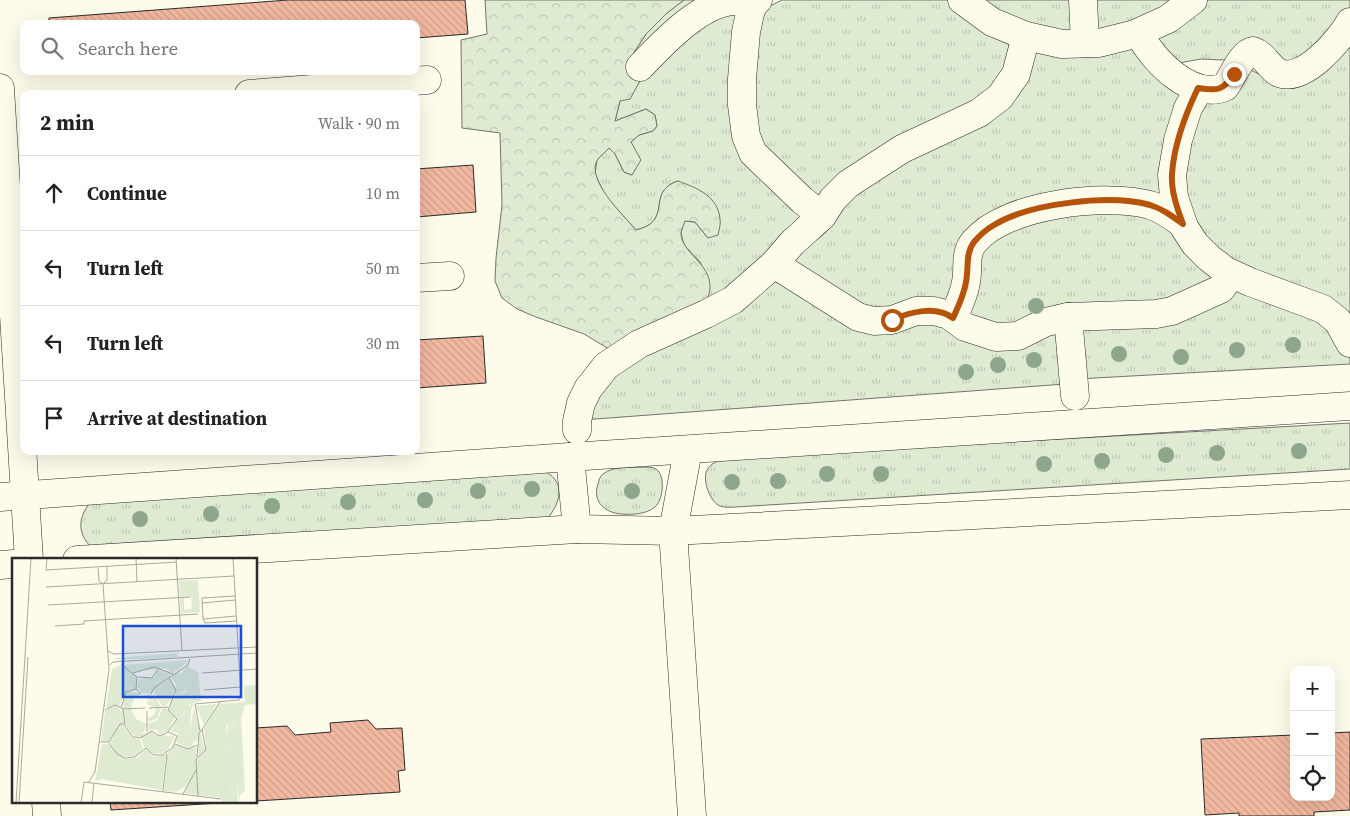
<!DOCTYPE html>
<html lang="en">
<head>
<meta charset="utf-8">
<style>
  :root { --surface:#fff; --page:#f6f6f6; --text:#222; --muted:#767676; --line:#e0e0e0 }
  body { margin:0; font-family:"Source Serif 4",serif; background:var(--page); color:var(--text) }
  .controls { position:absolute; right:15px; bottom:15px; display:grid; overflow:hidden; border-radius:10px; box-shadow:0 5px 20px #0002 }
  .controls button { width:45px; height:45px; display:grid; place-items:center; padding:0; border:0; border-bottom:1px solid var(--line); background:var(--surface); color:var(--text); font:25px sans-serif }
  .stop { position:absolute; width:15px; height:15px; margin:-11px; border:4px solid #b45309; border-radius:50%; background:#fff }
  .stop.end { background:#b45309; border-color:#fff; box-shadow:0 1px 5px #0008 }
  .list { margin:0; padding:0; list-style:none }
  h2 { display:flex; justify-content:space-between; align-items:center; height:65px; margin:0; padding:0 20px; font-size:21px }
  h2 small { font-size:16px; font-weight:400; color:var(--muted) }
  .list li { display:grid; grid-template-columns:32px 1fr auto; gap:15px; align-items:center; box-sizing:border-box; height:75px; padding:0 20px; border-top:1px solid var(--line) }
  .list b { display:block; font-size:19px; white-space:nowrap }
  .list em { font-size:16px; font-style:normal; color:var(--muted) }
  .icon { flex:none; width:28px; height:28px; fill:none; stroke:currentColor; stroke-width:2; stroke-linecap:round; stroke-linejoin:round }
  .map { position:relative; flex:none; width:1350px; height:816px; overflow:hidden }
  .search { position:absolute; background:var(--surface); box-shadow:0 5px 20px #0002; left:20px; top:20px; width:400px; height:55px; display:flex; align-items:center; gap:12px; box-sizing:border-box; padding:0 18px; border-radius:10px; color:var(--muted); font-size:19px }
  .panel { position:absolute; background:var(--surface); box-shadow:0 5px 20px #0002; left:20px; top:90px; width:400px; height:365px; border-radius:10px }
  .map>svg:first-child { display:block }
  .grass { fill:url(#grass-tufts); stroke:#74746e }
  .forest { fill:url(#forest-crowns); stroke:#74746e }
  .building { fill:url(#building-back-hatch); stroke:#2b2b2b }
  .lines { fill:none; stroke-linecap:round; stroke-linejoin:round }
  .minor-casing { stroke:#2b2b2b; stroke-width:29 }
  .minor { stroke:#fdfbea; stroke-width:28 }
  .tree { fill:#8ea78a }
  .route { stroke:#b45309; stroke-width:6 }
  .inset-road { fill:none; stroke:#a9a89e; stroke-width:1 }
  .view { fill:#1d4ed8; fill-opacity:0.15; stroke:#1d4ed8; stroke-width:2.5 }
  .inset-edge { fill:none; stroke:#2b2b2b; stroke-width:2.5 }
</style>
</head>
<body>
<div class="map">
<svg width="1350" height="816" viewBox="0 0 1350 816">
  <defs>
    <pattern id="grass-tufts" width="24" height="20" patternUnits="userSpaceOnUse" patternTransform="scale(1.25)"><rect width="24" height="20" fill="#deebd1"/><path d="M3 7l-1-3M5 7V3M7 7l1-3M15 17l-1-3M17 17v-4M19 17l1-3" fill="none" stroke="#bfcab4"/></pattern>
    <pattern id="forest-crowns" width="20" height="18" patternUnits="userSpaceOnUse" patternTransform="scale(1.25)"><rect width="20" height="18" fill="#deebd1"/><path d="M2 6a3 3 0 1 1 6 0M12 15a3 3 0 1 1 6 0" fill="none" stroke="#bfcab4"/></pattern>
    <pattern id="building-back-hatch" width="6" height="6" patternUnits="userSpaceOnUse" patternTransform="scale(1.25)"><rect width="6" height="6" fill="#f2b8a0"/><path d="M-1 5l2 2M0 0l6 6M5-1l2 2" fill="none" stroke="#d09e8a"/></pattern>
  </defs>
  <rect width="100%" height="100%" fill="#fdfbea"/>
  <g class="grass">
    <path d="M684,0H720L634,62L633,54L646,34L667,13Z"/>
    <path d="M782,0H952L1013,39L1000,87L822,205L754,140L756,14L772,5Z"/>
    <path d="M977,0H1077L1078,37L1034,30Z"/>
    <path d="M1088,0H1181L1091,39Z"/>
    <path d="M1202,0H1350V13L1309,62L1233,58L1223,60L1201,59L1173,64L1158,53V32Z"/>
    <path d="M737,9L734,96L801,215V226L705,308L701,263L684,245L681,233L684,221L695,222L708,238L678,181C674,182 670,184 667,187C652,200 669,222 636,230L606,197L595,174L597,160L609,148L615,154L624,172L632,175L631,142L639,135L653,131L657,126L655,115L646,109L615,121L620,101L646,70L685,29Z"/>
    <path d="M1350,35V328L1206,248L1182,187L1184,154L1201,102L1246,69L1253,71L1261,75Z"/>
    <path d="M1132,42L1181,92L1166,195L984,224L957,299L902,310L848,305L788,256C803,248 825,238 833,223C837,216 838,207 841,200L929,147L987,125L1001,113L1030,52Z"/>
    <path d="M1156,211L1221,272L1209,291L1005,333L964,311L982,245L1046,216Z"/>
    <path d="M766,278L907,322L1059,330L1065,384L582,420L595,389Z"/>
    <path d="M1232,288L1317,316L1343,344L1350,358V364L1077,379L1079,327Z"/>
    <path d="M1350,423V469L736,507C731,507 725,508 720,506C710,502 702,480 707,470C712,460 726,459 736,457Z"/>
    <path d="M648,467C650,467 654,468 656,469C666,476 663,500 655,507C647,514 632,515 622,514C605,513 592,502 598,484C599,480 600,476 603,474C614,465 635,468 648,467Z"/>
    <path d="M546,472C566,483 560,503 548,518L93,549C78,535 77,520 89,504Z"/>
  </g>
  <path class="forest" d="M485,0H684L667,13L646,34L633,54L634,62L646,70L630,99L620,101L615,121L646,109L655,115L657,126L653,131L639,135L631,142L641,160L632,175L624,172L615,154L609,148C606,152 601,155 598,159C584,178 624,216 636,230C669,222 652,200 667,187C670,184 675,182 678,181C697,188 718,196 720,219C721,224 719,230 718,235L708,238L695,222L685,221C684,225 681,229 681,233C681,253 711,263 710,288C710,294 706,302 705,308L614,352L584,334L536,317L517,309L502,298L495,281L496,258L502,205L500,133L462,128L461,40L487,34Z"/>
  <g class="building">
    <path d="M288,0H465L468,34L416,38V24H49V18Z"/>
    <path d="M473,165L476,212L416,217V169Z"/>
    <path d="M483,336L486,383L416,388V340Z"/>
    <path d="M368,720L376,729L402,728L405,770L398,771L400,792L256,801V728L287,726L295,735L331,732L330,723Z"/>
    <path d="M1350,732V810L1314,812V816H1239V813L1205,815L1201,739L1294,735V797H1331V733Z"/>
    <path d="M110,802H234L111,810Z"/>
  </g>
  <g class="lines">
    <g class="minor-casing">
      <g id="minor">
        <path d="M758,0L754,3L750,13L746,32L742,79V105L746,136L753,153L802,200L822,216"/>
        <path d="M962,0L992,22L1026,36L1062,44L1099,43L1135,34L1168,19L1193,0"/>
        <path d="M1083,0L1085,43"/>
        <path d="M1139,33C1152,60 1192,101 1225,87C1233,77 1241,53 1253,51C1265,55 1269,68 1279,73C1304,83 1340,40 1350,22"/>
        <path d="M640,67C662,44 702,0 737,1C742,2 747,6 751,8"/>
        <path d="M0,88L29,560"/>
        <path d="M1199,89L1188,108L1178,140L1172,175L1174,197L1184,227L1195,244L1209,258L1226,271L1250,282L1323,309L1338,321L1350,343"/>
        <path d="M249,94L427,80"/>
        <path d="M774,264L858,317L874,321L892,320L916,311H934L949,315L965,327L996,337L1018,336L1046,322L1068,317L1156,314L1172,311L1221,289L1232,274"/>
        <path d="M416,278L450,276"/>
        <path d="M1068,317L1075,396"/>
        <path d="M953,318C958,307 964,295 966,282C969,268 964,254 974,242C1005,204 1105,193 1150,205C1163,209 1172,216 1183,224"/>
        <path d="M577,430V421L581,403L588,389L606,366L639,344L706,314L733,300L774,264L792,243L822,216L833,199L848,184L902,149L979,113L1000,97L1016,74L1026,36"/>
        <path d="M688,450L673,531L692,816"/>
        <path d="M570,457L577,529"/>
        <path d="M0,497L570,457L1350,406"/>
        <path d="M77,560L577,529L673,531L1350,495"/>
        <path d="M0,565L14,564"/>
        <path d="M46,802L47,816"/>
      </g>
    </g>
    <use href="#minor" class="minor"/>
  </g>
  <g class="tree">
    <circle cx="1036" cy="306" r="8"/>
    <circle cx="1293" cy="345" r="8"/>
    <circle cx="1237" cy="350" r="8"/>
    <circle cx="1119" cy="354" r="8"/>
    <circle cx="1181" cy="357" r="8"/>
    <circle cx="1034" cy="360" r="8"/>
    <circle cx="998" cy="365" r="8"/>
    <circle cx="966" cy="372" r="8"/>
    <circle cx="1299" cy="451" r="8"/>
    <circle cx="1217" cy="453" r="8"/>
    <circle cx="1166" cy="455" r="8"/>
    <circle cx="1102" cy="461" r="8"/>
    <circle cx="1044" cy="464" r="8"/>
    <circle cx="827" cy="474" r="8"/>
    <circle cx="881" cy="474" r="8"/>
    <circle cx="778" cy="481" r="8"/>
    <circle cx="732" cy="482" r="8"/>
    <circle cx="532" cy="489" r="8"/>
    <circle cx="478" cy="491" r="8"/>
    <circle cx="632" cy="491" r="8"/>
    <circle cx="425" cy="500" r="8"/>
    <circle cx="348" cy="502" r="8"/>
    <circle cx="272" cy="506" r="8"/>
    <circle cx="211" cy="514" r="8"/>
    <circle cx="140" cy="519" r="8"/>
  </g>
  <g class="lines">
    <path class="route" d="M892,320C910,312 936,305 953,318C958,307 964,295 966,282C969,268 965,254 974,242C979,236 987,229 994,225C1030,203 1110,194 1150,205C1163,209 1172,216 1183,224C1177,208 1171,191 1172,174C1174,144 1185,115 1198,88C1217,91 1223,91 1234,74"/>
  </g>
  <g transform="translate(12 558)">
    <rect width="245" height="245" fill="#fdfbea"/>
    <path d="M186,22L188,54L169,55L168,41L172,40V52L180,51L179,38L168,39L167,23ZM165,95L166,99L105,102L102,100ZM178,102L161,115L153,110L121,114L111,107ZM109,107L124,117V130L117,133L129,136L122,141L119,150L111,151L112,134L108,148L94,150L100,111ZM145,112L160,116L139,135H130L125,130L127,121L143,119ZM167,112L169,119L166,120L173,119L177,124L172,128H175L172,133L164,138V126L159,119ZM157,121L164,131L155,147L150,148L141,132ZM245,127V146L233,147L229,159L233,232L228,237V245L223,212V167L214,168L216,186L213,190L217,192L219,245L215,243L210,208V240L172,235L185,201L194,188L192,170L207,146L233,144L232,128ZM174,134L169,140H175L179,149L176,147L171,154L174,155L170,157L174,174L171,188L164,184L166,175L159,173L165,160L164,157L156,173L147,177L145,172H137L136,166L145,162L151,150H154L160,158L157,152L159,141ZM135,136L144,139L149,150L145,160L137,164L136,160L142,157L144,150L135,146V142L143,146L135,140ZM205,146L192,167L184,148ZM103,148L111,154L112,165L97,183H89L93,153ZM182,150L193,193L187,197L186,181L178,189L176,184ZM119,151L124,161L135,166L131,176L139,173L145,177L163,178L154,195L141,196L132,189L129,179L124,180L114,168L111,152ZM108,167H111L120,179L128,182L131,191L125,198H108L98,185ZM90,186H96L114,201L125,200L134,191L141,199L154,197L150,232L89,221L83,223ZM163,186L173,190L184,189V209L173,229L163,234L152,233L155,196Z" fill="#deebd1"/>
    <path d="M175,108L186,114L189,143L182,144L179,152L177,190L171,188L174,174L170,158L174,155L170,151L176,147L174,144L178,149L179,147L175,140L168,139L174,134L173,125L177,124L173,119L170,123L166,120ZM216,164L223,169L226,245H219L217,192H213ZM211,204L214,208L216,245H210L208,208Z" fill="#deebd1"/>
    <path class="inset-road" d="M35,0L34,12L165,4M124,0L125,24M164,0L170,93M86,10L87,23L91,26M34,29L222,18M223,38L190,40L191,61L193,65L224,63M190,45L223,42M36,47L178,39M191,61L224,58M43,68L72,66V63L186,56M96,93L102,96L245,89M109,106L125,119L124,131M98,107L101,104L245,95M121,115L142,109L161,116M190,115L245,111M126,119L140,120L146,111M192,132L229,129M139,136L142,130L176,107L178,101M109,150L114,134L124,131L129,136M137,150L156,149M110,151L133,150M93,152L103,147L111,151L113,168L121,179L128,180L140,173L147,178L155,175L165,161L156,152L164,132L157,120M135,153V174M188,173L183,146L227,142L229,139L221,0M87,184H97L108,166H112M97,185L105,196L113,200L123,199L134,190L141,197H151L161,189L165,178L156,174M163,186L176,191L185,187M185,199L187,176L208,144M76,225L83,214L97,112L91,26L95,22V9M151,233L155,196M171,236L185,210M186,238L184,201L194,192L190,171M4,245L19,0M7,245L16,99M69,245L72,224L209,241M80,245L82,225"/>
    <path class="view" d="M111,68H229V139H111Z"/>
    <rect width="245" height="245" class="inset-edge"/>
  </g>
</svg>
<div class="controls">
<button>+</button>
<button>−</button>
<button><svg class="icon" aria-label="locate" viewBox="0 0 24 24"><circle cx="12" cy="12" r="6"/><path d="M12 2v4M12 18v4M2 12h4M18 12h4"/></svg></button>
</div>
<div class="stop" style="left:892px;top:320px"></div>
<div class="stop end" style="left:1234px;top:74px"></div>
<div class="search"><svg class="icon" aria-label="search" viewBox="0 0 24 24"><circle cx="10" cy="10" r="6"/><path d="M15 15l6 6"/></svg>Search here</div>
<section class="panel">
<h2>2 min<small>Walk · 90 m</small></h2>
<ul class="list">
<li><svg class="icon" aria-label="ahead" viewBox="0 0 24 24"><path d="M12 20V5M6 11l6-6 6 6"/></svg><div><b>Continue</b></div><em>10 m</em></li>
<li><svg class="icon" aria-label="left" viewBox="0 0 24 24"><path d="M17 20v-9H6M10 6l-5 5 5 5"/></svg><div><b>Turn left</b></div><em>50 m</em></li>
<li><svg class="icon" aria-label="left" viewBox="0 0 24 24"><path d="M17 20v-9H6M10 6l-5 5 5 5"/></svg><div><b>Turn left</b></div><em>30 m</em></li>
<li><svg class="icon" aria-label="arrive" viewBox="0 0 24 24"><path d="M6 21V4h12l-3 4 3 4H6"/></svg><div><b>Arrive at destination</b></div></li>
</ul>
</section>
</div>
</body>
</html>
